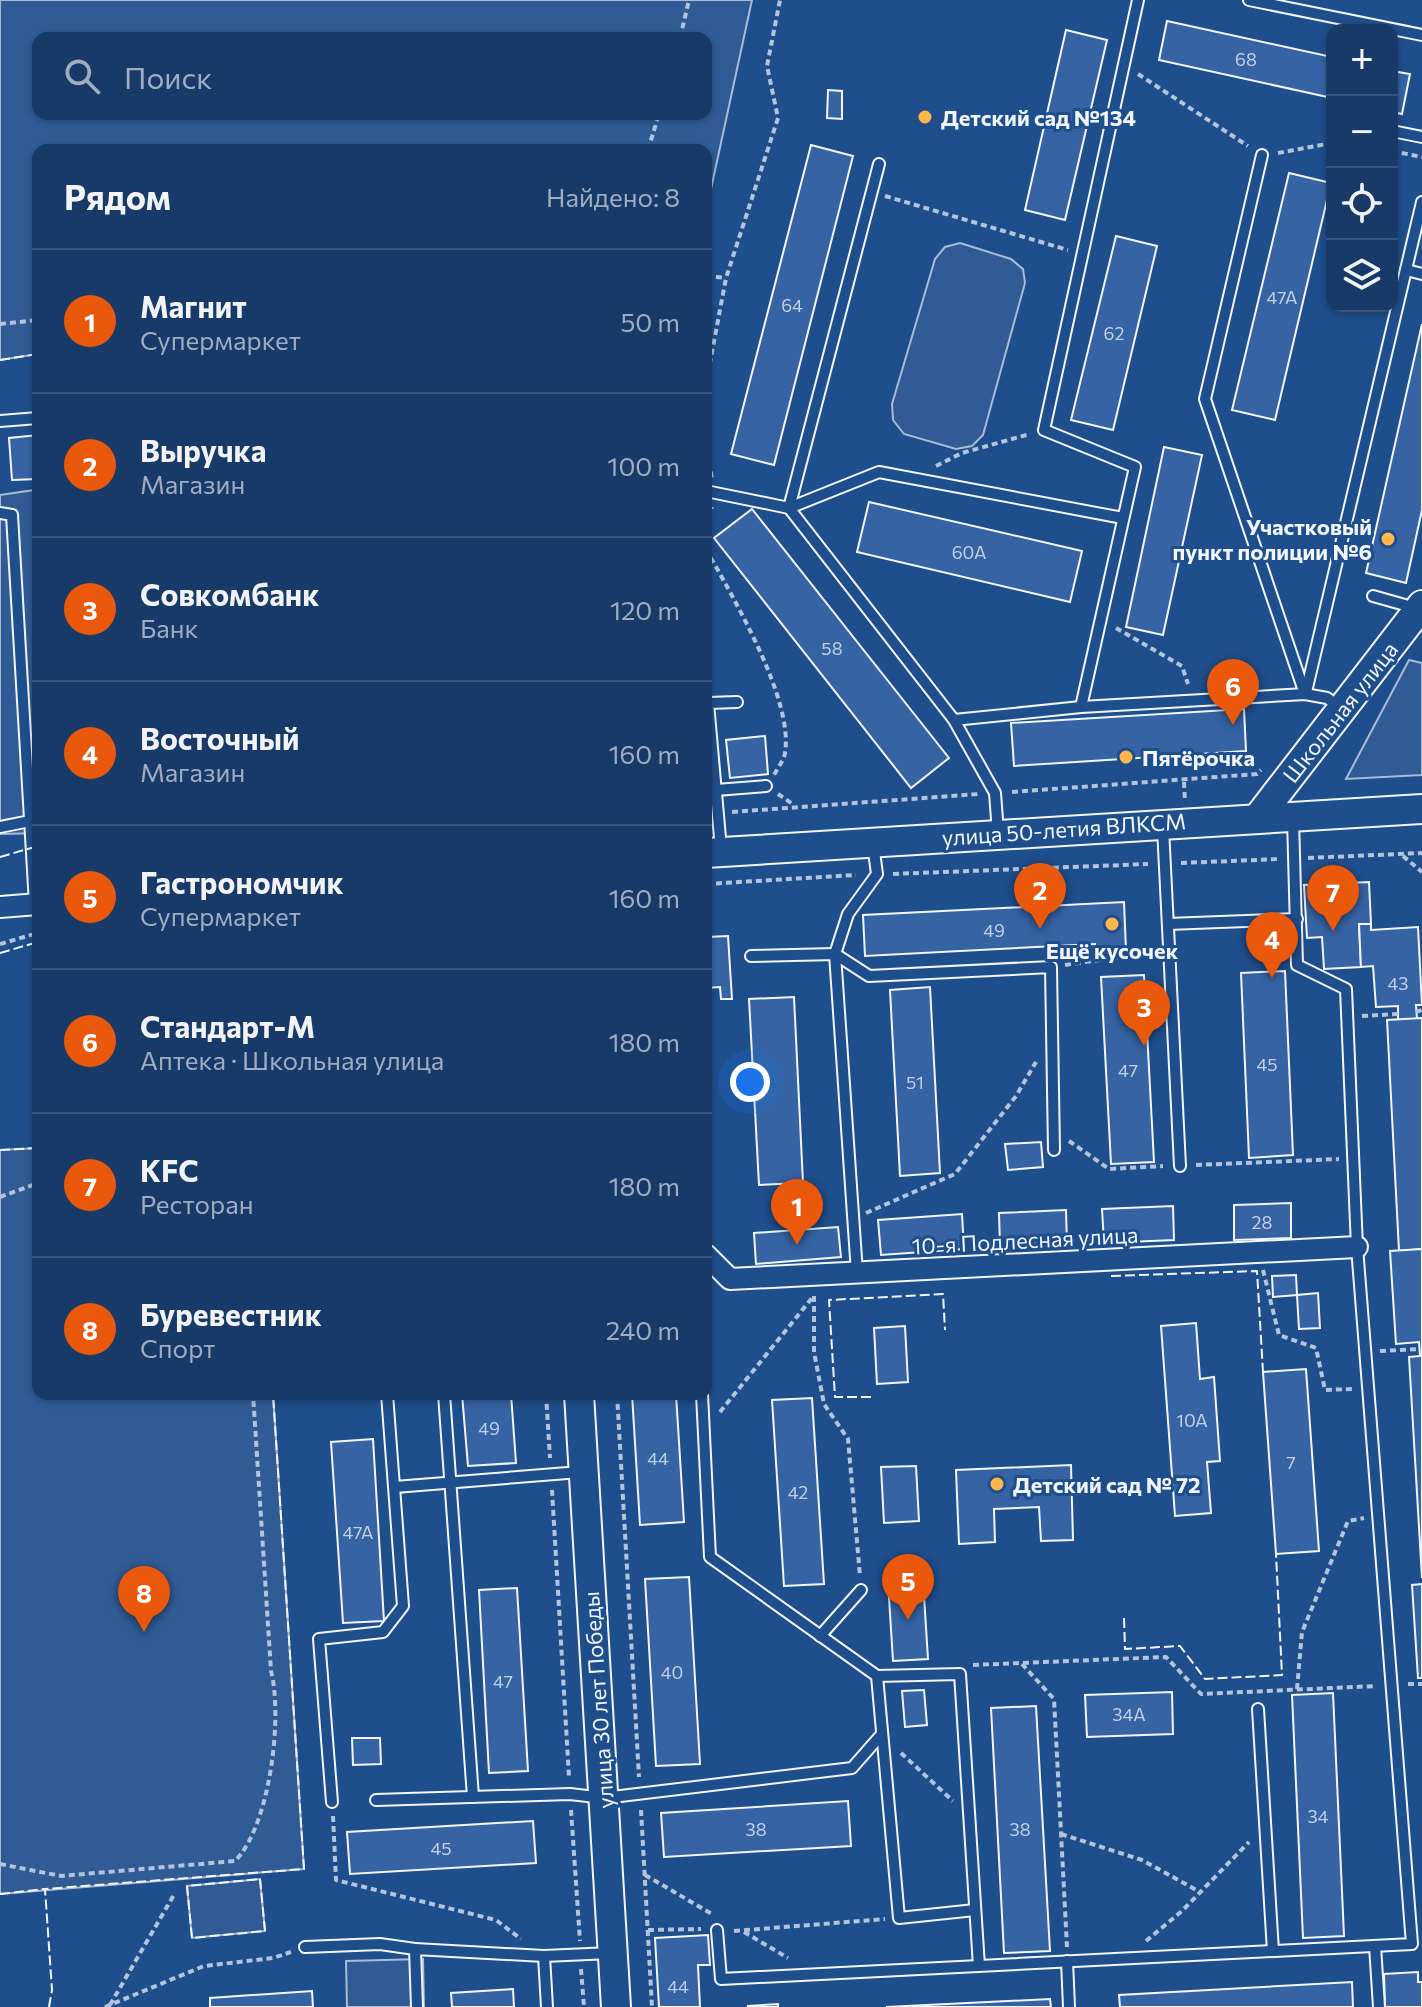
<!DOCTYPE html>
<html lang="ru">
<head>
<meta charset="utf-8">
<style>
  :root { --surface:#173a69; --page:#244571; --text:#f1f3f6; --muted:#9eadc0; --line:#36547d; --accent:#ea580c }
  body { margin:0; font-family:Commissioner,sans-serif; background:var(--page); color:var(--text) }
  .controls { position:absolute; right:24px; top:24px; display:grid; overflow:hidden; border-radius:16px; box-shadow:0 2px 6px #0004 }
  .controls button { width:72px; height:72px; display:grid; place-items:center; padding:0; border:0; border-bottom:2px solid var(--line); background:var(--surface); color:var(--text); font:40px sans-serif }
  .you { position:absolute; left:750px; top:1082px; width:28px; height:28px; margin:-20px; border:6px solid #fff; border-radius:50%; background:#1a73e8; box-shadow:0 0 0 12px #1a73e833 }
  .badge { display:grid; place-items:center; width:52px; height:52px; border-radius:50%; background:var(--accent); color:#fff; font-size:26px; font-weight:700 }
  .pin { position:absolute; translate:-50% -66px; filter:drop-shadow(0 2px 4px #0008) }
  .pin::after { content:''; position:absolute; top:42px; width:28px; height:24px; background:inherit; clip-path:polygon(0 0,100% 0,50% 100%) }
  .list { margin:0; padding:0; list-style:none }
  h2 { display:flex; justify-content:space-between; align-items:center; height:104px; margin:0; padding:0 32px; font-size:34px }
  h2 small { font-size:26px; font-weight:400; color:var(--muted) }
  .list li { display:grid; grid-template-columns:52px 1fr auto; gap:24px; align-items:center; box-sizing:border-box; height:144px; padding:0 32px; border-top:2px solid var(--line) }
  .list b { display:block; font-size:30px; white-space:nowrap }
  .list p { margin:0; font-size:26px; white-space:nowrap; color:var(--muted) }
  .list em { font-size:26px; font-style:normal; color:var(--muted) }
  .icon { flex:none; width:44px; height:44px; fill:none; stroke:currentColor; stroke-width:2; stroke-linecap:round; stroke-linejoin:round }
  .map { position:relative; flex:none; width:1422px; height:2007px; overflow:hidden }
  .search { position:absolute; background:var(--surface); box-shadow:0 2px 6px #0004; left:32px; top:32px; width:680px; height:88px; display:flex; align-items:center; gap:20px; box-sizing:border-box; padding:0 28px; border-radius:16px; color:var(--muted); font-size:30px }
  .panel { position:absolute; background:var(--surface); box-shadow:0 2px 6px #0004; left:32px; top:144px; width:680px; height:1256px; border-radius:16px }
  .map>svg:first-child { display:block }
  .built { fill:#305b95; stroke:#a8bbd7; stroke-width:2; fill-rule:evenodd }
  .building { fill:#3563a3; stroke:#f2f6ff; stroke-width:2 }
  .lines { fill:none; stroke-linecap:round; stroke-linejoin:round }
  .service-casing { stroke:#f2f6ff; stroke-width:14 }
  .minor-casing { stroke:#f2f6ff; stroke-width:24 }
  .secondary-casing { stroke:#f2f6ff; stroke-width:32 }
  .path { stroke:#b3c4dc; stroke-width:4; stroke-dasharray:6 4; stroke-linecap:butt }
  .service { stroke:#1f4e8c; stroke-width:10 }
  .minor { stroke:#1f4e8c; stroke-width:20 }
  .secondary { stroke:#1f4e8c; stroke-width:28 }
  .fence { stroke:#f2f6ff; stroke-width:2; stroke-dasharray:10 4; stroke-linecap:butt }
  .poi-dot { fill:#ffb74d; stroke:#1f4e8c; stroke-width:3 }
  .labels { text-anchor:middle; dominant-baseline:central; stroke-width:6; stroke-linejoin:round; paint-order:stroke }
  .number-label { font-size:18px; fill:#c3d1e8 }
  .poi-label { font-size:22px; font-weight:bold; fill:#f2f6ff; stroke:#1f4e8c; text-anchor:start }
  .street-label { font-size:22px; fill:#f2f6ff; stroke:#1f4e8c }
</style>
</head>
<body>
<div class="map">
<svg width="1422" height="2007" viewBox="0 0 1422 2007">
  <rect width="100%" height="100%" fill="#1f4e8c"/>
  <g class="built">
    <path d="M0,0H752L706,212V150H38V354L0,360ZM38,38H706V114H38Z"/>
    <path d="M960,243L1011,259L1023,269L1025,283L983,435L972,446L956,449L904,434L893,420L892,404L935,259L945,247Z"/>
    <path d="M34,490L38,491V833L0,834V495Z"/>
    <path d="M1409,660L1422,663V775L1346,779Z"/>
    <path d="M38,1148V1394H273L304,1869L0,1894V1150Z"/>
    <path d="M260,1879L265,1931L192,1938L187,1886Z"/>
    <path d="M423,1959L424,2007H347L346,1961Z"/>
  </g>
  <g class="building">
    <path d="M1167,21L1332,57V98L1159,60Z"/>
    <path d="M1066,30L1107,40L1065,220L1025,210Z"/>
    <path d="M1392,71L1410,74L1402,114L1392,112Z"/>
    <path d="M828,90L842,91V119L827,118Z"/>
    <path d="M811,145L853,156L774,465L731,454Z"/>
    <path d="M1289,173L1331,183L1275,420L1232,410Z"/>
    <path d="M1116,236L1157,246L1113,430L1071,420Z"/>
    <path d="M1422,324V510L1406,583L1366,573Z"/>
    <path d="M38,435V479L12,480L9,438Z"/>
    <path d="M1164,447L1202,455L1163,635L1126,627Z"/>
    <path d="M869,502L1082,551L1070,602L857,552Z"/>
    <path d="M752,509L949,758L911,788L714,538Z"/>
    <path d="M1244,709L1246,751L1014,766L1011,723Z"/>
    <path d="M765,736L768,774L730,778L726,740Z"/>
    <path d="M1369,882L1371,924H1359L1361,967L1324,969L1322,937L1307,938L1304,885Z"/>
    <path d="M1124,902L1126,950L1095,952V944L865,956L863,915Z"/>
    <path d="M1359,924H1371V930L1418,927L1422,1005H1416L1417,1019L1398,1020V1006L1376,1007L1373,966L1361,967Z"/>
    <path d="M728,936L732,999H721L720,987L706,988V937Z"/>
    <path d="M1285,971L1293,1155L1249,1158L1241,973Z"/>
    <path d="M1144,975L1154,1162L1111,1164L1101,977Z"/>
    <path d="M930,987L940,1173L900,1176L890,990Z"/>
    <path d="M794,997L803,1183L759,1185L749,999Z"/>
    <path d="M1422,1018V1249L1399,1251L1387,1020Z"/>
    <path d="M1041,1142L1043,1167L1008,1170L1005,1144Z"/>
    <path d="M1291,1203V1238L1234,1240V1205Z"/>
    <path d="M1173,1206L1174,1240L1104,1243L1102,1209Z"/>
    <path d="M1066,1210L1067,1244L1000,1246L999,1213Z"/>
    <path d="M962,1214L964,1249L881,1255L878,1220Z"/>
    <path d="M838,1227L841,1257L756,1264L754,1233Z"/>
    <path d="M1422,1249V1356H1420L1419,1342L1396,1344L1390,1251Z"/>
    <path d="M1296,1275L1297,1295L1273,1297L1272,1276Z"/>
    <path d="M1318,1293L1320,1328L1299,1329L1297,1295Z"/>
    <path d="M1196,1323L1200,1379L1214,1377L1220,1461L1207,1462L1211,1513L1175,1516L1161,1326Z"/>
    <path d="M905,1326L908,1382L877,1384L874,1328Z"/>
    <path d="M1420,1356H1422V1578L1409,1357Z"/>
    <path d="M1306,1369L1319,1551L1276,1554L1263,1372Z"/>
    <path d="M462,1394H511L516,1463L468,1466Z"/>
    <path d="M632,1394H676L684,1522L640,1525Z"/>
    <path d="M812,1398L824,1584L784,1586L772,1400Z"/>
    <path d="M373,1439L384,1621L343,1623L331,1442Z"/>
    <path d="M1071,1465L1073,1540L1041,1541L1039,1507L994,1509L995,1542L959,1544L956,1470Z"/>
    <path d="M916,1466L919,1521L884,1523L881,1467Z"/>
    <path d="M689,1577L700,1764L656,1766L645,1579Z"/>
    <path d="M923,1580L928,1659L893,1661L888,1582Z"/>
    <path d="M1422,1584V1678H1418L1412,1585Z"/>
    <path d="M517,1588L528,1771L489,1773L479,1590Z"/>
    <path d="M924,1690L927,1725L905,1727L902,1691Z"/>
    <path d="M1172,1692L1173,1734L1087,1737L1085,1695Z"/>
    <path d="M1333,1693L1344,1936L1303,1938L1292,1695Z"/>
    <path d="M1036,1706L1050,1951L1004,1953L991,1708Z"/>
    <path d="M352,1738H380L381,1764L353,1765Z"/>
    <path d="M848,1801L851,1846L664,1857L661,1813Z"/>
    <path d="M533,1821L536,1863L350,1874L347,1832Z"/>
    <path d="M708,1935L710,1965H698L700,2007H659L655,1938Z"/>
    <path d="M1418,1972V1982H1422V2007H1385L1384,1974Z"/>
    <path d="M1352,1982L1353,2007H1120L1119,1995Z"/>
    <path d="M513,1989L514,2007H452L451,1993Z"/>
    <path d="M312,1991L313,2007H210V1998Z"/>
    <path d="M1050,1999L1051,2007H886Z"/>
    <path d="M778,2004V2007H748V2006Z"/>
  </g>
  <g class="lines">
    <g class="service-casing">
      <g id="service">
        <path d="M1249,0L1422,35"/>
        <path d="M1392,131L1422,137"/>
        <path d="M1262,155L1205,399L1305,694"/>
        <path d="M1406,270L1422,274"/>
        <path d="M0,421L38,418"/>
        <path d="M706,491L789,508L879,472L1123,518"/>
        <path d="M789,508L954,720L995,793L998,833"/>
        <path d="M789,508L879,164"/>
        <path d="M0,513L12,515L35,904"/>
        <path d="M1373,596L1405,605L1413,613"/>
        <path d="M1306,692L1422,202"/>
        <path d="M1081,707L1135,467L1044,430L1138,0"/>
        <path d="M954,720L1081,707L1305,694L1327,698L1341,708"/>
        <path d="M716,790L766,786"/>
        <path d="M0,827L30,821"/>
        <path d="M1163,828L1180,1166"/>
        <path d="M721,849L708,703L737,702"/>
        <path d="M1168,924L1297,919"/>
        <path d="M751,956L835,954L869,976L1051,967L1054,1150"/>
        <path d="M857,1273L835,954L848,914L877,874L873,844"/>
        <path d="M444,1394L473,1797"/>
        <path d="M702,1394L710,1557L877,1676L899,1918L975,1910"/>
        <path d="M395,1487L580,1472"/>
        <path d="M820,1636L861,1590"/>
        <path d="M877,1676L960,1674L979,1966"/>
        <path d="M1258,1709L1273,1951"/>
        <path d="M376,1800L570,1794L604,1798L852,1768L881,1735"/>
        <path d="M332,1802L319,1639L383,1632L403,1606L387,1394"/>
        <path d="M717,1930L721,1979L1412,1944L1357,1247L1346,989L1297,965L1293,819"/>
        <path d="M1375,1946L1379,2007"/>
        <path d="M305,1947L380,1944L415,1949"/>
        <path d="M544,1956L547,2007"/>
        <path d="M1067,1961L1069,2007"/>
        <path d="M417,2007L415,1949L544,1956L611,1953"/>
      </g>
    </g>
    <g class="minor-casing">
      <g id="minor">
        <path d="M0,907L38,904"/>
        <path d="M706,1255L730,1279L1357,1247"/>
      </g>
    </g>
    <g class="secondary-casing">
      <g id="secondary">
        <path d="M1257,819L1422,605"/>
        <path d="M706,853L1422,809"/>
        <path d="M579,1394L616,2007"/>
      </g>
    </g>
    <g class="path">
      <path d="M680,38L689,0"/>
      <path d="M1138,74L1248,146"/>
      <path d="M648,150L659,114"/>
      <path d="M1392,151L1422,157"/>
      <path d="M1278,153L1332,143"/>
      <path d="M885,196L1068,250"/>
      <path d="M706,276L726,278"/>
      <path d="M0,324L38,320"/>
      <path d="M706,384L726,278L778,118L767,66L780,0"/>
      <path d="M706,442L712,479"/>
      <path d="M936,466L962,453L1030,434"/>
      <path d="M706,528L712,507"/>
      <path d="M706,549C732,596 794,699 785,753C784,760 777,769 774,775"/>
      <path d="M1116,628L1182,666L1188,684"/>
      <path d="M1184,782L1185,801"/>
      <path d="M1012,792L1257,774L1261,770"/>
      <path d="M778,794L794,805"/>
      <path d="M732,812L979,794"/>
      <path d="M1403,856L1422,872"/>
      <path d="M1308,858L1422,853"/>
      <path d="M1181,863L1280,859"/>
      <path d="M893,874L1148,864"/>
      <path d="M706,884L856,875"/>
      <path d="M0,944L38,933"/>
      <path d="M1065,965L1155,952"/>
      <path d="M1416,1012L1422,1010"/>
      <path d="M1362,1016L1398,1014"/>
      <path d="M1069,1141L1109,1169L1163,1166"/>
      <path d="M1196,1165L1339,1159"/>
      <path d="M0,1197L38,1183"/>
      <path d="M866,1213L955,1174L1016,1096L1036,1062"/>
      <path d="M1263,1270L1279,1335L1316,1348L1325,1390L1352,1389"/>
      <path d="M814,1296V1352L824,1404L848,1439L860,1576"/>
      <path d="M1380,1351L1420,1349"/>
      <path d="M546,1394L550,1458"/>
      <path d="M617,1394L639,1777"/>
      <path d="M720,1412L812,1298"/>
      <path d="M552,1490L569,1777"/>
      <path d="M1022,1664L1054,1699L1067,1947"/>
      <path d="M973,1665L1166,1657L1201,1694L1376,1686"/>
      <path d="M1408,1684H1422"/>
      <path d="M1297,1689L1302,1632L1348,1521L1364,1518"/>
      <path d="M901,1753L953,1801"/>
      <path d="M571,1810L580,1941"/>
      <path d="M641,1810L652,2007"/>
      <path d="M333,1816L336,1880L496,1920L521,1939"/>
      <path d="M1061,1834L1142,1860L1200,1892"/>
      <path d="M0,1864L61,1876L235,1861C270,1826 283,1717 271,1671L253,1394"/>
      <path d="M645,1875L712,1914"/>
      <path d="M648,1930L701,1929"/>
      <path d="M734,1931L885,1919"/>
      <path d="M744,1932L788,1958"/>
      <path d="M1146,1941L1182,1911L1249,1842"/>
      <path d="M581,1969L584,2007"/>
      <path d="M110,2005L175,1893"/>
      <path d="M105,2007L204,1966L273,1958L291,1952"/>
    </g>
    <use href="#service" class="service"/>
    <use href="#minor" class="minor"/>
    <use href="#secondary" class="secondary"/>
    <g class="fence">
      <path d="M0,360L38,354"/>
      <path d="M0,857L38,846"/>
      <path d="M33,942L38,1039"/>
      <path d="M0,953L38,942"/>
      <path d="M0,1150L38,1148"/>
      <path d="M1111,1276L1257,1271L1263,1372"/>
      <path d="M871,1397H835L829,1300L943,1294L945,1330"/>
      <path d="M1124,1618L1125,1649L1180,1646L1205,1679L1282,1675L1276,1554"/>
      <path d="M260,1879L265,1931L192,1938L187,1886Z"/>
      <path d="M0,1894L45,1889"/>
      <path d="M49,2007L52,1990L45,1889L304,1869L273,1394"/>
    </g>
  </g>
  <g class="poi-dot">
    <circle cx="925" cy="117" r="8"/>
    <circle cx="1388" cy="539" r="8"/>
    <circle cx="1126" cy="757" r="8"/>
    <circle cx="1112" cy="924" r="8"/>
    <circle cx="997" cy="1484" r="8"/>
  </g>
  <g class="labels">
    <g class="number-label">
      <text x="1246" y="59">68</text>
      <text x="1282" y="297">47А</text>
      <text x="792" y="305">64</text>
      <text x="1114" y="333">62</text>
      <text x="969" y="552">60А</text>
      <text x="832" y="648">58</text>
      <text x="994" y="930">49</text>
      <text x="1398" y="983">43</text>
      <text x="1267" y="1064">45</text>
      <text x="1128" y="1070">47</text>
      <text x="915" y="1082">51</text>
      <text x="1262" y="1222">28</text>
      <text x="1192" y="1420">10А</text>
      <text x="489" y="1428">49</text>
      <text x="658" y="1458">44</text>
      <text x="1291" y="1462">7</text>
      <text x="798" y="1492">42</text>
      <text x="358" y="1532">47А</text>
      <text x="672" y="1672">40</text>
      <text x="503" y="1681">47</text>
      <text x="1129" y="1714">34А</text>
      <text x="1318" y="1816">34</text>
      <text x="756" y="1829">38</text>
      <text x="1020" y="1829">38</text>
      <text x="441" y="1848">45</text>
      <text x="678" y="1986">44</text>
    </g>
    <g class="poi-label">
      <text x="941" y="117">Детский сад №134</text>
      <text x="1372" y="526" text-anchor="end">Участковый<tspan x="1372" dy="25">пункт полиции №6</tspan></text>
      <text x="1142" y="757">Пятёрочка</text>
      <text x="1112" y="950" text-anchor="middle">Ещё кусочек</text>
      <text x="1013" y="1484">Детский сад № 72</text>
    </g>
    <g class="street-label">
      <text transform="translate(1340 712) rotate(-52)">Школьная улица</text>
      <text transform="translate(1064 829) rotate(-4)">улица 50-летия ВЛКСМ</text>
      <text transform="translate(1025 1240) rotate(-3)">10-я Подлесная улица</text>
      <text transform="translate(598 1700) rotate(-94)">улица 30 лет Победы</text>
    </g>
  </g>
</svg>
<div class="controls">
<button>+</button>
<button>−</button>
<button><svg class="icon" aria-label="locate" viewBox="0 0 24 24"><circle cx="12" cy="12" r="6"/><path d="M12 2v4M12 18v4M2 12h4M18 12h4"/></svg></button>
<button><svg class="icon" aria-label="layers" viewBox="0 0 24 24"><path d="M12 4l9 5-9 5-9-5zM3 14l9 5 9-5"/></svg></button>
</div>
<div class="you"></div>
<div class="pin badge" style="left:797px;top:1245px">1</div>
<div class="pin badge" style="left:1040px;top:929px">2</div>
<div class="pin badge" style="left:1144px;top:1046px">3</div>
<div class="pin badge" style="left:1272px;top:978px">4</div>
<div class="pin badge" style="left:908px;top:1620px">5</div>
<div class="pin badge" style="left:1233px;top:725px">6</div>
<div class="pin badge" style="left:1333px;top:931px">7</div>
<div class="pin badge" style="left:144px;top:1632px">8</div>
<div class="search"><svg class="icon" aria-label="search" viewBox="0 0 24 24"><circle cx="10" cy="10" r="6"/><path d="M15 15l6 6"/></svg>Поиск</div>
<section class="panel">
<h2>Рядом<small>Найдено: 8</small></h2>
<ul class="list">
<li><span class="badge">1</span><div><b>Магнит</b><p>Супермаркет</p></div><em>50 m</em></li>
<li><span class="badge">2</span><div><b>Выручка</b><p>Магазин</p></div><em>100 m</em></li>
<li><span class="badge">3</span><div><b>Совкомбанк</b><p>Банк</p></div><em>120 m</em></li>
<li><span class="badge">4</span><div><b>Восточный</b><p>Магазин</p></div><em>160 m</em></li>
<li><span class="badge">5</span><div><b>Гастрономчик</b><p>Супермаркет</p></div><em>160 m</em></li>
<li><span class="badge">6</span><div><b>Стандарт-М</b><p>Аптека · Школьная улица</p></div><em>180 m</em></li>
<li><span class="badge">7</span><div><b>KFC</b><p>Ресторан</p></div><em>180 m</em></li>
<li><span class="badge">8</span><div><b>Буревестник</b><p>Спорт</p></div><em>240 m</em></li>
</ul>
</section>
</div>
</body>
</html>
